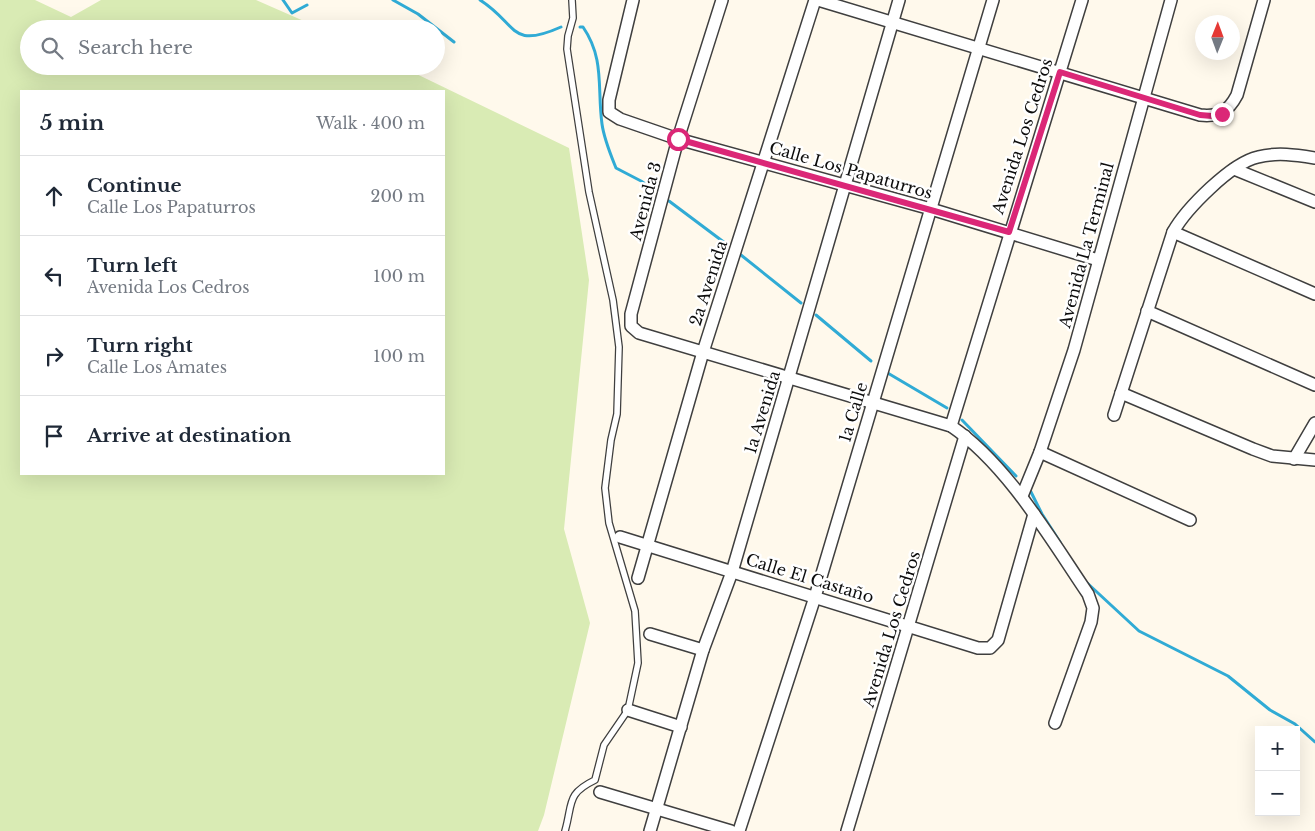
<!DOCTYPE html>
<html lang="en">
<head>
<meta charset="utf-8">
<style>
  :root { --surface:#fff; --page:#f2f2f3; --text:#1f2937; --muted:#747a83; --line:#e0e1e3 }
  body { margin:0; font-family:"Libre Baskerville",serif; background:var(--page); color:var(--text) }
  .controls { position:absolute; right:15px; bottom:15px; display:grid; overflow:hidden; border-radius:0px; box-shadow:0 5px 20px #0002 }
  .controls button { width:45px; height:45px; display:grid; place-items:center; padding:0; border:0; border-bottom:1px solid var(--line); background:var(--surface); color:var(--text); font:25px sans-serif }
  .compass { position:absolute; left:1195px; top:15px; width:45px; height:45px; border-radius:50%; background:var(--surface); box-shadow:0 5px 20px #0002; rotate:1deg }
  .stop { position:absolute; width:15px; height:15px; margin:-11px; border:4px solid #db2777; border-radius:50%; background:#fff }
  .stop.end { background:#db2777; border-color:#fff; box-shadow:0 1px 5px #0008 }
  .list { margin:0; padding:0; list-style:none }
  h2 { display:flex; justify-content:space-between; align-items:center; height:65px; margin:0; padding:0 20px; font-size:21px }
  h2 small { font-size:16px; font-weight:400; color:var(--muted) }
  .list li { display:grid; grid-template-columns:32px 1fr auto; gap:15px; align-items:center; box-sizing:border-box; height:80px; padding:0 20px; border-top:1px solid var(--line) }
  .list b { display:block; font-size:19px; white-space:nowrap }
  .list p { margin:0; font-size:16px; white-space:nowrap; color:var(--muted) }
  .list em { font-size:16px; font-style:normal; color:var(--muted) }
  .icon { flex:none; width:28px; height:28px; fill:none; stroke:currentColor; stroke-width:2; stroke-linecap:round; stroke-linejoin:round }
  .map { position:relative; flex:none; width:1315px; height:831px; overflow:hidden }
  .search { position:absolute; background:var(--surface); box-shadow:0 5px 20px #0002; left:20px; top:20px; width:425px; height:55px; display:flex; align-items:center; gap:12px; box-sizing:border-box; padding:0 18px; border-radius:28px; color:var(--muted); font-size:19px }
  .panel { position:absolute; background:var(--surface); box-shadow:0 5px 20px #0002; left:20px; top:90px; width:425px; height:385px; border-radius:0px }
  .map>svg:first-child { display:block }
  .green { fill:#d9ebb4; fill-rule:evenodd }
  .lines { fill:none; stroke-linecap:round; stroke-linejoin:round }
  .stream { stroke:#30abd5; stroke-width:3 }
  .service-casing { stroke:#3f3f3f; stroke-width:8 }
  .minor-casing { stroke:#3f3f3f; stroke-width:14 }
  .service { stroke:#fff; stroke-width:5.5 }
  .minor { stroke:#fff; stroke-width:11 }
  .route { stroke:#db2777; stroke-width:6 }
  .labels { text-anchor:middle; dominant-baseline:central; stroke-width:5; stroke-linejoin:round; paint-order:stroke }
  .street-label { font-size:16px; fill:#0c0c0c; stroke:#fff }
</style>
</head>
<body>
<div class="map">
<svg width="1315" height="831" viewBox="0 0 1315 831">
  <rect width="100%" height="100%" fill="#fff9ec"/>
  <path class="green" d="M0,0H35L71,17L101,0H256L322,29H29V66H400L569,148L589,280L564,529L590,623L544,815L538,831H0ZM21,91H444V474H21Z"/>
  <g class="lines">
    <g class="stream">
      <path d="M283,0L292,13L307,5"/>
      <path d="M393,0L418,14L454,42"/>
      <path d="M480,0C518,24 509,50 561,27"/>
      <path d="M580,27H583C605,59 597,88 602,124C604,139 610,153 616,168L641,181L654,190"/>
      <path d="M669,201L725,243"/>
      <path d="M741,255L801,303"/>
      <path d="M816,315L871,361"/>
      <path d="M886,372L947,408"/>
      <path d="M962,420L1016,476"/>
      <path d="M1029,488L1042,514L1060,542"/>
      <path d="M1085,581L1139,631L1228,676L1270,710L1295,724L1315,742"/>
    </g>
    <g class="service-casing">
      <path id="service" d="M565,831C573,803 566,794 595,780L604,745L628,710L638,663L635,611L609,523L605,488L611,440L617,414L619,347L613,300L589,192L567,49L568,36L573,18L572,0"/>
    </g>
    <g class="minor-casing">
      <g id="minor">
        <path d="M633,0L609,100V112L620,119L678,139L931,209L1098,260"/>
        <path d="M722,0L678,139L631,314V326L639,333L951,426C1007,464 1050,538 1088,594L1093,608L1091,622L1055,723"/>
        <path d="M818,0L1200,115C1219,117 1228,112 1237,95L1264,0"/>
        <path d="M1234,169L1315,202"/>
        <path d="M1173,232L1315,294"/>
        <path d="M1147,311L1315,385"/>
        <path d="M1121,393L1253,449L1272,456L1315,460"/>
        <path d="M1114,415L1173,232C1186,209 1231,163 1258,157C1277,152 1296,155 1315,158"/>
        <path d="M951,426L1082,0"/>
        <path d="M1040,452L1190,520"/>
        <path d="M1294,459L1315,423"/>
        <path d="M1022,496L1040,452L1074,350L1171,0"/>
        <path d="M620,537L978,648H990L998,640L1034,514"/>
        <path d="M638,578L703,352L815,0"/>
        <path d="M650,634L703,650"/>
        <path d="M628,710L681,727"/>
        <path d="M600,792L731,831"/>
        <path d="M650,831L703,650L732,572L899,0"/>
        <path d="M739,831L815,597L993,0"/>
        <path d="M847,831L965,436"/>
      </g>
    </g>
    <use href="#service" class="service"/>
    <use href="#minor" class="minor"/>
  </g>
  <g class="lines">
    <path class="route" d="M678,139L1009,232L1060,72L1200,115L1212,116L1222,114"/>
  </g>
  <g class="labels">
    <g class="street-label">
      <text transform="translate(1022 136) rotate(-72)">Avenida Los Cedros</text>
      <text transform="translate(851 170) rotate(16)">Calle Los Papaturros</text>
      <text transform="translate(645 201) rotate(-75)">Avenida 3</text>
      <text transform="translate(1086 245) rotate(-75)">Avenida La Terminal</text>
      <text transform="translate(708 283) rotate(-72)">2a Avenida</text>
      <text transform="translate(762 412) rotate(-73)">1a Avenida</text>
      <text transform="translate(853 412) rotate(-73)">1a Calle</text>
      <text transform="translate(810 578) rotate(17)">Calle El Castaño</text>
      <text transform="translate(891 629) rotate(-73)">Avenida Los Cedros</text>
    </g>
  </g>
</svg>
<div class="controls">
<button>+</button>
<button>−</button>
</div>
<svg class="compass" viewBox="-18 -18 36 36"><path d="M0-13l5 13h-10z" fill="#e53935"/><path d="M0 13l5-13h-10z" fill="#747a83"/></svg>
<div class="stop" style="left:678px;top:139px"></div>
<div class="stop end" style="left:1222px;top:114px"></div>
<div class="search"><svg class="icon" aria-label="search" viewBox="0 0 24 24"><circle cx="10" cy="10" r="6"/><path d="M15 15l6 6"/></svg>Search here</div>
<section class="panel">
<h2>5 min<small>Walk · 400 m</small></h2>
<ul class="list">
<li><svg class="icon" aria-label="ahead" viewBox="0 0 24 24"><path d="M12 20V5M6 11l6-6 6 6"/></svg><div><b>Continue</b><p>Calle Los Papaturros</p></div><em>200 m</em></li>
<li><svg class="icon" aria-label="left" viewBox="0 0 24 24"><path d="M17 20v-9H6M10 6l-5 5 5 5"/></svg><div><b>Turn left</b><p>Avenida Los Cedros</p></div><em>100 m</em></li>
<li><svg class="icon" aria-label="right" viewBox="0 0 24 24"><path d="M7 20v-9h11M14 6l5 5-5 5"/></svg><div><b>Turn right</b><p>Calle Los Amates</p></div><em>100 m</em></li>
<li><svg class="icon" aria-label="arrive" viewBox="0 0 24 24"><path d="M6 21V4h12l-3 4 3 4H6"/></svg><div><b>Arrive at destination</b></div></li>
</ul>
</section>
</div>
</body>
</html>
